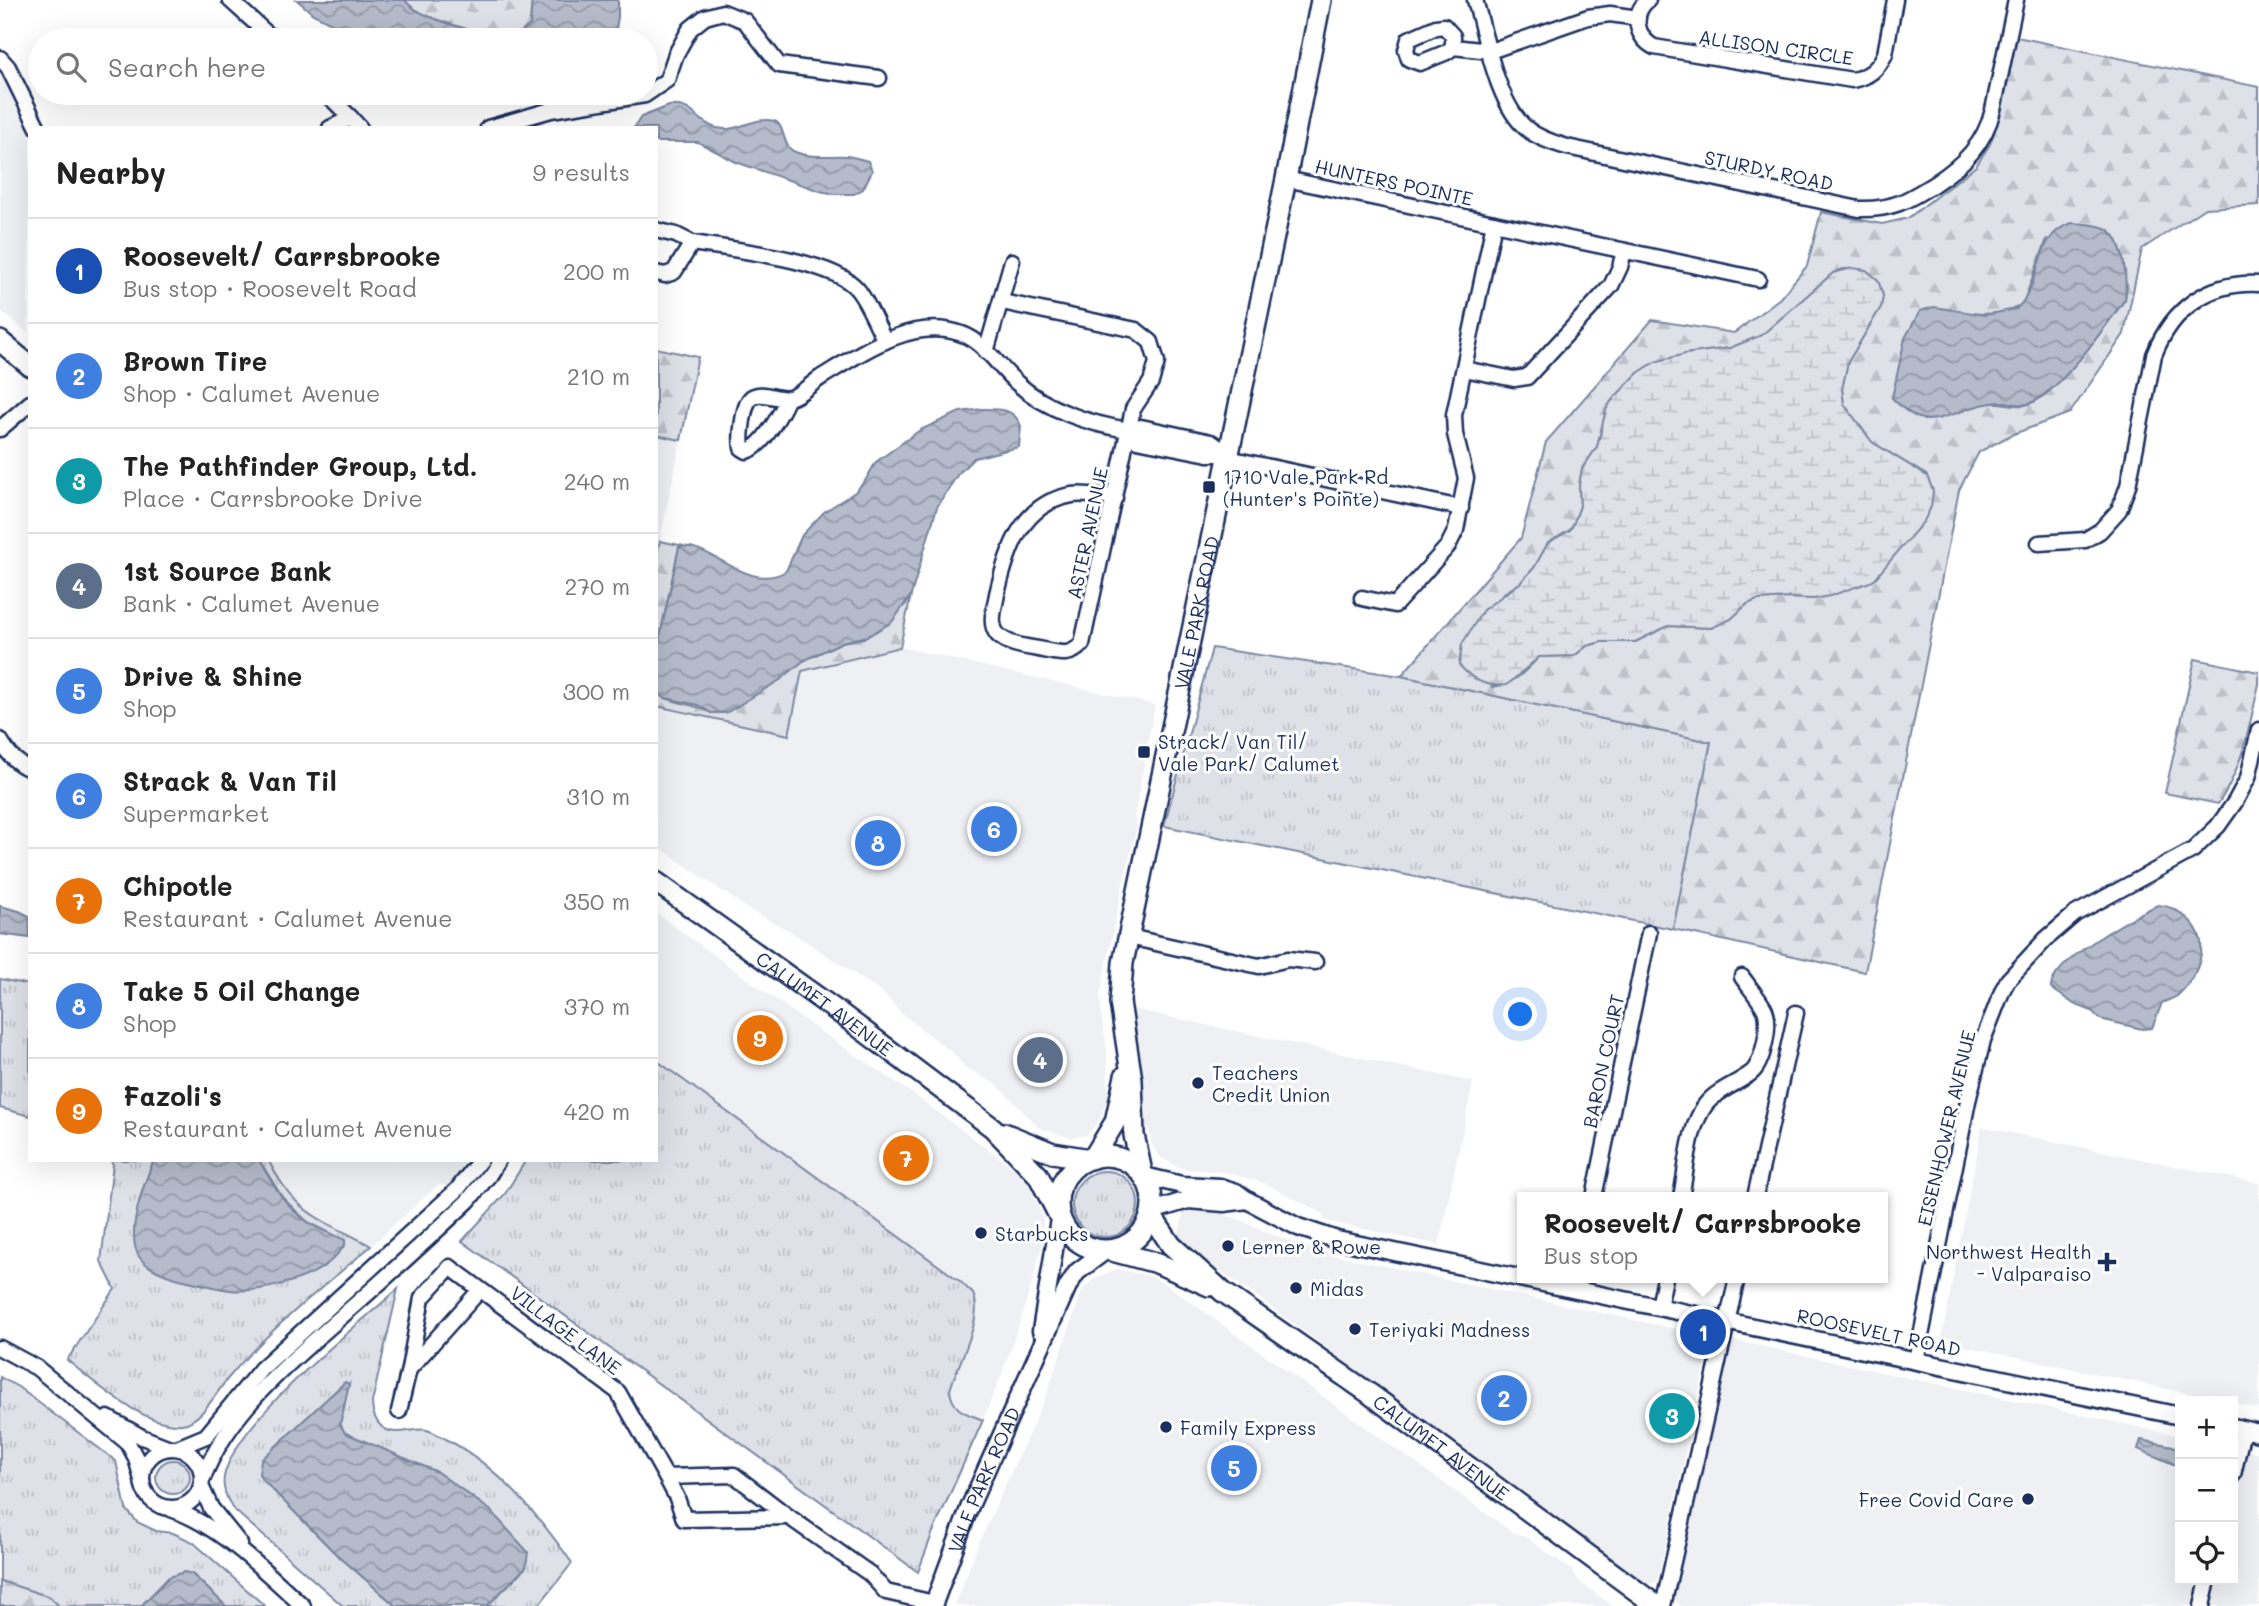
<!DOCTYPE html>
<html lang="en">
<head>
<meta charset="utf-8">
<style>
  :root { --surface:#fff; --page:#f2f2f2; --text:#222; --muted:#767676; --line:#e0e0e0; --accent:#1b2f5e }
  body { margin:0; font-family:Mali,sans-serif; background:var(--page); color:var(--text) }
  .controls { position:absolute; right:21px; bottom:21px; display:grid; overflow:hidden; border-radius:0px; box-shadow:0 7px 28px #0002 }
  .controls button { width:63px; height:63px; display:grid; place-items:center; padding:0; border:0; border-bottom:2px solid var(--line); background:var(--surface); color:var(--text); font:35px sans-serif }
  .you { position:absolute; left:1521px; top:1015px; width:24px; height:24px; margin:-18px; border:5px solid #fff; border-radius:50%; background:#1a73e8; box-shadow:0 0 0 10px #1a73e833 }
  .badge { display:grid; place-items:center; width:46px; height:46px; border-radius:50%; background:var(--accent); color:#fff; font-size:23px; font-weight:700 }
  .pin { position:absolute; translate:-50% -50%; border:4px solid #fff; box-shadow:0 2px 7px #0006 }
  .popup { position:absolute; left:1517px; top:1192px; width:371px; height:91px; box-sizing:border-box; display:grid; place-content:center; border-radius:0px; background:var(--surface); filter:drop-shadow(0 2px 5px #0005); font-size:23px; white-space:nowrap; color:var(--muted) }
  .popup b { font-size:26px; color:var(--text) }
  .popup::after { content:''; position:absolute; left:50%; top:100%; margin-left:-14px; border:14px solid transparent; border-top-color:var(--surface) }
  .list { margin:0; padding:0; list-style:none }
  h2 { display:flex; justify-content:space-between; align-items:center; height:91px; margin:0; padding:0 28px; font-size:30px }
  h2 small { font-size:23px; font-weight:400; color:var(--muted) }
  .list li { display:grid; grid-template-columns:46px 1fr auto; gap:21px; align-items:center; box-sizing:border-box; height:105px; padding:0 28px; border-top:2px solid var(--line) }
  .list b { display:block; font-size:26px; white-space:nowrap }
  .list p { margin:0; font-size:23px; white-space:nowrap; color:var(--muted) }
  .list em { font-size:23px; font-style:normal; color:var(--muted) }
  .icon { flex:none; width:38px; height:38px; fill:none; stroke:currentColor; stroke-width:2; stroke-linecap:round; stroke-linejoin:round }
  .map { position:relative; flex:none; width:2259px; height:1606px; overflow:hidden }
  .search { position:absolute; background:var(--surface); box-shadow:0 7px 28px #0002; left:28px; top:28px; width:630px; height:77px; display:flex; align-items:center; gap:18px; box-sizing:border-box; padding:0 24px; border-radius:38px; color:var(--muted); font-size:26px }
  .panel { position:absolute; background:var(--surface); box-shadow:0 7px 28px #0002; left:28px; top:126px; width:630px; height:1036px; border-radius:0px }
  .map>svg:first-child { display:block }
  .built { fill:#eff0f4 }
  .grass { fill:url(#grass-tufts); stroke:#7c88a2; stroke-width:2 }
  .forest { fill:url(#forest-firs); stroke:#7c88a2; stroke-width:2; fill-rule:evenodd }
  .wetland { fill:url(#wetland-marsh); stroke:#7c88a2; stroke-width:2 }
  .water { fill:url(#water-waves); stroke:#77839f; stroke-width:2 }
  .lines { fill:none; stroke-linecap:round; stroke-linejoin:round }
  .minor-casing { stroke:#1b2f5e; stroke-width:19 }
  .tertiary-casing { stroke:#1b2f5e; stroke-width:21 }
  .secondary-casing { stroke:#1b2f5e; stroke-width:24 }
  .minor { stroke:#fff; stroke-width:14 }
  .tertiary { stroke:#fff; stroke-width:16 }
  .secondary { stroke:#fff; stroke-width:19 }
  .poi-dot { fill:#1b2f5e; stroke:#fff; stroke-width:2.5 }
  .labels { text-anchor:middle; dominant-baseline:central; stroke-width:6; stroke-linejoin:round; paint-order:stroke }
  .street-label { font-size:19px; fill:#1b2f5e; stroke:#fff }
  .poi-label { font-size:19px; fill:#1b2f5e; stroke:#fff; text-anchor:start }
</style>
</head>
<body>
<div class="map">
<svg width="2259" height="1606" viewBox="0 0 2259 1606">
  <defs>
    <pattern id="grass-tufts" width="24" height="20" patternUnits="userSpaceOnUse" patternTransform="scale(1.75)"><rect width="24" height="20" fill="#dee1e7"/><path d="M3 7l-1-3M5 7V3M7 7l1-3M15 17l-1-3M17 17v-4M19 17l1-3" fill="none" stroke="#bec1c9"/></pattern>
    <pattern id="forest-firs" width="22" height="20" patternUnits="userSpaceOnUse" patternTransform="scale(1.75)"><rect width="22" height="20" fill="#dee1e7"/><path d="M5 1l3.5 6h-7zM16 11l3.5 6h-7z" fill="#bec1c9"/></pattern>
    <pattern id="wetland-marsh" width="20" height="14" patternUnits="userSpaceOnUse" patternTransform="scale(1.75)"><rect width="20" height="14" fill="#dee1e7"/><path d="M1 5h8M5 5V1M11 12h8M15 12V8" fill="none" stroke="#bec1c9"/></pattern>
    <pattern id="water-waves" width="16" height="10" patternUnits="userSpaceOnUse" patternTransform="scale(1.75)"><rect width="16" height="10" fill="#b5bbca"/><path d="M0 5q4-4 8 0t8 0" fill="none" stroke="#9298a7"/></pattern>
  </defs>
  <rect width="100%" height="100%" fill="#fff"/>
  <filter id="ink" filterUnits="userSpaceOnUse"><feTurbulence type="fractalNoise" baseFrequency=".0143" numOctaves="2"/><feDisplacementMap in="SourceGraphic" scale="14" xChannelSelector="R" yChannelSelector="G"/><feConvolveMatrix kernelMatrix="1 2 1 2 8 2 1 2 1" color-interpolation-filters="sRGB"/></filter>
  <g filter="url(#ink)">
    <g class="built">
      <path d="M0,71L30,131L28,333L0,310Z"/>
      <path d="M656,435L681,440L656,558Z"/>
      <path d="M900,647L1155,705L1134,817L1137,826L1121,893L1100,996L1102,1021L1107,1049L1108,1097L1099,1121L1087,1135L1071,1138L1038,1127L997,1085L965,1067L953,1053L902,1014L882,992L790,931L748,909L656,845V706L789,735L802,671Z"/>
      <path d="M656,913L814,1027L909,1091L1015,1169L1028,1184L1043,1217L1042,1247L1024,1310L1002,1374L983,1420L957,1409L951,1401L950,1390L953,1378L961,1282L656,1060Z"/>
      <path d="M1132,1009L1473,1082L1439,1245L1330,1222L1325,1220L1322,1213L1264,1183L1225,1172L1187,1169L1176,1166L1159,1156L1152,1145L1148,1129L1141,1130L1140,1071Z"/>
      <path d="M1982,1127L2259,1183V1409L2233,1403V1401H2224L1941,1341Z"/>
      <path d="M268,1160H474L458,1182L450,1186L438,1185L371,1246L310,1212L296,1202L281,1183Z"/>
      <path d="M1194,1211L1220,1213L1236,1218L1276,1236L1324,1253L1708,1336L1710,1339L1708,1351L1657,1582L1649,1584L1644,1582L1256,1296L1183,1245L1175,1234L1180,1230L1183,1212Z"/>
      <path d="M1117,1269L1153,1277L1167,1285L1512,1532L1524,1536L1570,1569L1581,1583L1613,1606H955L977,1547L1046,1396L1082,1291L1089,1283L1098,1277Z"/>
      <path d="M1732,1340L2180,1436V1580H2196L2191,1606H1681L1675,1599V1592L1710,1425L1729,1341Z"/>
      <path d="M2246,1450L2259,1453V1606H2212L2217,1580H2233V1505Z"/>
    </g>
    <g class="grass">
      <path d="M1212,648L1401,676L1711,742L1673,929L1164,826Z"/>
      <path d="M0,979L30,985V1116L0,1108Z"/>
      <path d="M656,1060L961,1282C964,1286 970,1290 973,1294C985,1318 956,1366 950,1390C952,1411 966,1413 983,1420L933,1532L918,1572L462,1241L505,1194L526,1160H656Z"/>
      <path d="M110,1160H154L142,1192L134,1227L326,1265L345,1245L344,1240L308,1222L294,1209L282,1197L259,1160H268C276,1175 284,1189 296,1201C315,1221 347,1232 371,1246C323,1287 271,1327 230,1376C217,1390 202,1422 182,1424C144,1427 94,1382 67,1360L115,1289L101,1261L113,1164Z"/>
      <circle cx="1105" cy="1204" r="33"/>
      <path d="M398,1289L372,1402C372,1416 379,1431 395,1432C406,1433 416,1428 427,1430C434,1432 440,1436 446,1439C498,1466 539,1516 572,1563L538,1606H487L526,1567L437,1472L345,1433L340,1424L349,1384L262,1479L334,1552L396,1606H343L232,1508C227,1498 222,1489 224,1477C234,1422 355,1328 398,1289Z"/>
      <path d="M0,1377L18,1387L116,1461L126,1509L137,1522L156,1531L173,1533L193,1542L265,1606H226L192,1574L169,1577L141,1606H59L49,1597L0,1581Z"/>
      <circle cx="173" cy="1477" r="17"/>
    </g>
    <g class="forest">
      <path d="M405,0H532L530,25C525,29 519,36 512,36C490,38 416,18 405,0Z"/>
      <path d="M2017,37L2259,87V205L2205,208L2142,249L2124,334L2070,413L2011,435L1979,452L1959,490L1865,972L1673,929L1711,742L1401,676L1521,538L1546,442L1652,320L1734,333L1780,298L1807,266L1821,212L1882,224L1908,218L1976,166L1990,144L1999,118ZM2047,239L2127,284L2125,300C2107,323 2054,401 2025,405C2013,407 2000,401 1987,403C1965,407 1946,419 1924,420L1965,313C1984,314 2008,316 2023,303ZM1843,269L1866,270L1878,280L1883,296L1881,307L1848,362L1842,389L1844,404L1872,442L1926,475L1933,491L1814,599L1789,598L1757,600L1747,604L1731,619L1711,628L1668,626L1635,642H1601L1587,646L1574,656L1539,657C1525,672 1513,685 1492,687L1502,594L1520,583L1534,568L1548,543L1570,530L1573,525L1580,506L1579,485L1582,469L1597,447L1606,410L1612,400L1638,373L1685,354L1730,348L1762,335L1833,273Z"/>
      <path d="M656,348L698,357L681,440L656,435Z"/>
      <path d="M660,541L684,546L679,547L656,655V558Z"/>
      <path d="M911,595L900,647L802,671L789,735L656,706V692C668,703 694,703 711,713L780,680L803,661L842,642L864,638L906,604Z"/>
      <path d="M2195,659L2259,672V684C2249,726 2243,768 2218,804L2165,793Z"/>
      <path d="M0,1581L50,1597L59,1606H0Z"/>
    </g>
    <path class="wetland" d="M1852,268L1866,270L1878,280L1883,296L1881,307L1848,362L1842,389L1844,404L1872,442L1927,476L1933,491L1931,507L1924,521L1873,581L1830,596L1814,599L1789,598L1757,600L1747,604L1731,619L1711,628L1668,626L1635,642H1601L1587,646L1574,656L1539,657L1507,685C1485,687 1474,681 1459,665L1462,644L1483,610L1520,583L1534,568L1548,543L1570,530L1573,525L1580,506L1579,485L1582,469L1597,447L1606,410L1612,400L1638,373L1655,362L1685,354L1730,348L1762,335L1833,273Z"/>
    <g class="water">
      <path d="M297,0H405C416,18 490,38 512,36C519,36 525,29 530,25L532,0H618V17L614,40H366L313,14Z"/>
      <path d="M669,106C693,104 693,117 711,126C733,137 753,115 774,121C785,124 782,145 793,151C810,159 829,155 847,156C854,157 861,159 868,161L872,171L863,189L854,194H835L820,191L736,162L698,142H656V128H634L641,117Z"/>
      <path d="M2072,223C2082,224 2095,224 2105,228C2125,236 2127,281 2125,299C2106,325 2057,397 2027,404C2020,406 2012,403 2006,402C1995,402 1984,404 1974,407C1934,420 1924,431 1892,398L1905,338L1920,311L1934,307L1985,315L2016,309C2043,286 2032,235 2072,223Z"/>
      <path d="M982,409C999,409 1014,408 1021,426L1019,447L974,458L958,474L937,507L911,595L892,622L868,636L842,642L803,661L780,680L726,713H711L698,705L665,698L657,693L656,655L679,547C711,541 747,594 786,571L802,535L824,512L855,492L865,481L876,462L920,430L960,412Z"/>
      <path d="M2158,905C2170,905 2179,911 2188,919C2213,941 2199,976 2177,996C2173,999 2167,1000 2162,1003L2152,1028L2142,1029L2100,1019L2092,1011L2074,1004L2051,988C2050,962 2135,915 2158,905Z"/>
      <path d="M0,906L19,911L29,916L30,938L0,934Z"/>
      <path d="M154,1160H259C272,1183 286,1208 309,1223C319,1230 333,1234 345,1240V1245C340,1251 334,1259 327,1264C306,1281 257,1293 230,1290C216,1288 202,1284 188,1281C174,1278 150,1271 140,1258C124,1236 144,1183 154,1160Z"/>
      <path d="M345,1382L349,1384L340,1424L345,1433L437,1472L490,1510L528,1552L526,1567L487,1606H396L334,1552L262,1479L259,1474L261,1460Z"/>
      <path d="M2141,1440L2173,1446L2180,1451V1467L2138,1449Z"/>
      <path d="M184,1572L192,1574L226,1606H141L169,1577Z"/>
    </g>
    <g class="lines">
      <g class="minor-casing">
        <g id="minor">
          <path d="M230,0L274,40"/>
          <path d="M1475,0C1486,37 1497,105 1527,129C1538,138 1553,143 1567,147L1859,209C1892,210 1907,201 1934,184C1964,164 1984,145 1993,110L2016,0"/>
          <path d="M1648,0C1631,14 1636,37 1654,47L1852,80C1869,77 1878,69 1885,54L1895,0"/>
          <path d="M1453,47V36L1444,26L1436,27L1409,39L1406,50L1409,59L1420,63L1447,52L1453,47L1490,51L1588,17L1610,14L1638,18"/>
          <path d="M0,58L8,67L38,128"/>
          <path d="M326,93L351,118"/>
          <path d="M330,128L351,118L360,128"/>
          <path d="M488,128L551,110L645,95L667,80L676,54L690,29L705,17L723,12L745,21L779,65L879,78"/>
          <path d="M1286,179L1758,279"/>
          <path d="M656,230L676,235L692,243C730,249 833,260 857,289C868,302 877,326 885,341"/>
          <path d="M656,273L665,275L674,272L692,243"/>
          <path d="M1002,302L1136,330L1151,342L1157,362L1151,382L1133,409L1082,644C1070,657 1060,653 1043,650C1030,647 1009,646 998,635C988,624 995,607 997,594C1007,551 1021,503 1072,495C1085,493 1102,497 1115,498"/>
          <path d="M986,352L1012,261"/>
          <path d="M1464,369L1514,379L1527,377L1611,286L1620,267L1624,251"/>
          <path d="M788,398C781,413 763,447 747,451L742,448C740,438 743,403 752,397C763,390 777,401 789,398C799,396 811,384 820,378C861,353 912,316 962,334C985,342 999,368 1017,383C1046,410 1090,424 1128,430"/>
          <path d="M1141,427L1211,442L1229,454H1208L1137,440L1128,430Z"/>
          <path d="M0,429L30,403"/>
          <path d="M1228,458L1461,508"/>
          <path d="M2039,543L2085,540L2100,531L2119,510L2128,486L2154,355C2172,309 2208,281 2259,284"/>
          <path d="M1362,598L1395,605L1448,546L1456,530L1466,478L1455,434L1454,415L1494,223"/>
          <path d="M0,740C8,753 15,763 30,769"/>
          <path d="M1129,937L1259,966L1288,959L1315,962"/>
          <path d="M1594,1197L1649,933"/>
          <path d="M1681,1197C1687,1168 1688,1128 1706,1104C1717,1090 1737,1084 1751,1073C1763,1064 1772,1022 1764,1008C1758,997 1749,987 1742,977"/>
          <path d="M1755,1197L1796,1013"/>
          <path d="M1659,1307L1665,1278"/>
          <path d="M0,1348L37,1368L128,1443L136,1458L142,1480"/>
          <path d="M1916,1361L1968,1101L1983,1040L2003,989L2008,980L2046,939L2075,914L2193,850L2218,826L2235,802L2248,778L2259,730"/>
          <path d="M411,1367L480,1290"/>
          <path d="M399,1411L409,1369L422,1298L450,1267L618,1392L666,1477L734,1475L789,1517L870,1574L886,1592L934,1603"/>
          <path d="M108,1418L142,1437L170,1448"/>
          <circle cx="172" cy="1478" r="30"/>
          <path d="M177,1448L206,1436L261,1369L457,1190L480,1160"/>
          <path d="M2233,1475L2243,1430"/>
          <path d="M666,1477L677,1498L684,1519L789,1517"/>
          <path d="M203,1478C230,1408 294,1359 349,1310C389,1275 429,1238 468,1201L489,1175L498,1160"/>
          <path d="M201,1486L211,1508L240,1544"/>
          <path d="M171,1509C219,1525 266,1572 303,1606"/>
          <path d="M1663,1606L1737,1278"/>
          <path d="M2202,1606L2208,1580"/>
        </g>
      </g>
      <g class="tertiary-casing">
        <g id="tertiary">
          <path d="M1144,1176L1182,1185L1220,1187L1236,1192L1247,1200L1298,1227L1337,1240L2180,1416"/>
          <path d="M1152,1211L1188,1200L1224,1203L1247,1200"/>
          <path d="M1041,1331L1059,1219"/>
          <path d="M2233,1427L2259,1433"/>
          <path id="s1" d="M933,1606L970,1506L1068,1286L1077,1272L1105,1251"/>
        </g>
      </g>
      <g class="secondary-casing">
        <g id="secondary">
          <path d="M0,341L30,366"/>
          <path id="s2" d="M656,882L844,1016L993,1128L1038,1175L1058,1214"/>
          <path d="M1004,1133L1053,1153L1090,1159"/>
          <circle cx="1105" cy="1203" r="47"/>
          <path d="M1093,1158L1115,1122L1125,1076"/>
          <path id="s3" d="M1142,1172L1134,1135L1132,1080L1120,1002L1123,963L1286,179L1321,0"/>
          <path id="s4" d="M1151,1215L1171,1245L1223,1292L1370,1394L1657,1606"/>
          <path d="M1112,1251L1157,1263L1209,1286"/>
        </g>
      </g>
      <use href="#minor" class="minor"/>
      <use href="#tertiary" class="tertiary"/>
      <use href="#secondary" class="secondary"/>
    </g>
  </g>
  <g class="poi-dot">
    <rect x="1202" y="480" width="14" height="14" rx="3.5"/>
    <rect x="1137" y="745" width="14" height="14" rx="3.5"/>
    <circle cx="1198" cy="1083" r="7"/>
    <circle cx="981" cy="1233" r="7"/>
    <circle cx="1228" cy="1246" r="7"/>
    <path d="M2103.5 1251.5h7v7h7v7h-7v7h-7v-7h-7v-7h7z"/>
    <circle cx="1296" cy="1288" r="7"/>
    <circle cx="1355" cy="1329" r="7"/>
    <circle cx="1166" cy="1427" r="7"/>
    <circle cx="2028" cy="1499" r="7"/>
  </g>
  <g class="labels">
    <g class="street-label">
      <text transform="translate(1776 47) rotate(8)">ALLISON CIRCLE</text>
      <text transform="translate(1769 170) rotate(12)">STURDY ROAD</text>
      <text transform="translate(1394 182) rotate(12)">HUNTERS POINTE</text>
      <text transform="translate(1087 533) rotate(-78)">ASTER AVENUE</text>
      <text stroke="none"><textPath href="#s3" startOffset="569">VALE PARK ROAD</textPath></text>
      <text stroke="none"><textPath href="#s2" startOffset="208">CALUMET AVENUE</textPath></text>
      <text transform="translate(1603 1061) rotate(-78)">BARON COURT</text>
      <text transform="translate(1946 1128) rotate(-77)">EISENHOWER AVENUE</text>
      <text transform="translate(566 1330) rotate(37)">VILLAGE LANE</text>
      <text transform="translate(1879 1332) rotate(12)">ROOSEVELT ROAD</text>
      <text stroke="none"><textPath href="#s4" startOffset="374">CALUMET AVENUE</textPath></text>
      <text stroke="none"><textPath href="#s1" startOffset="136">VALE PARK ROAD</textPath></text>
    </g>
    <g class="poi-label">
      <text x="1223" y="476">1710 Vale Park Rd<tspan x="1223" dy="22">(Hunter's Pointe)</tspan></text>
      <text x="1158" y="741">Strack/ Van Til/<tspan x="1158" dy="22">Vale Park/ Calumet</tspan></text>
      <text x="1212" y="1072">Teachers<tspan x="1212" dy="22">Credit Union</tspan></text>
      <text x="995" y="1233">Starbucks</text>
      <text x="1242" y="1246">Lerner &amp; Rowe</text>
      <text x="2091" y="1251" text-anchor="end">Northwest Health<tspan x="2091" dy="22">- Valparaiso</tspan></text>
      <text x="1310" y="1288">Midas</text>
      <text x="1369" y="1329">Teriyaki Madness</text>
      <text x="1180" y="1427">Family Express</text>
      <text x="2014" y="1499" text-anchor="end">Free Covid Care</text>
    </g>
  </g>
</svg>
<div class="controls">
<button>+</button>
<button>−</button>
<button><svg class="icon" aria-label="locate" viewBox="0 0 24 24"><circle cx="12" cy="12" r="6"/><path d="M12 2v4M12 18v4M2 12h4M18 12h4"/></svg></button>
</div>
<div class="you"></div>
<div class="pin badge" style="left:1703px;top:1332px;background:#1a4fb4">1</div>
<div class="popup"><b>Roosevelt/ Carrsbrooke</b>Bus stop</div>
<div class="pin badge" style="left:1504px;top:1398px;background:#3f7fe0">2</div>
<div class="pin badge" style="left:1672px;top:1416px;background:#0f9aa8">3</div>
<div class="pin badge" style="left:1040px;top:1060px;background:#5c6f8a">4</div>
<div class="pin badge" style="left:1234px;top:1468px;background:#3f7fe0">5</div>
<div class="pin badge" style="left:994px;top:829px;background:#3f7fe0">6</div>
<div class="pin badge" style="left:906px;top:1158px;background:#e8710a">7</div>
<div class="pin badge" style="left:878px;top:843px;background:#3f7fe0">8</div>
<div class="pin badge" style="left:760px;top:1038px;background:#e8710a">9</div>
<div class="search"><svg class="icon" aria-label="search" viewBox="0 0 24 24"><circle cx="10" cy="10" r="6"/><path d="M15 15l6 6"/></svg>Search here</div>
<section class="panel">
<h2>Nearby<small>9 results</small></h2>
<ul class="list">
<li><span class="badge" style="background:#1a4fb4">1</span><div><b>Roosevelt/ Carrsbrooke</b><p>Bus stop · Roosevelt Road</p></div><em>200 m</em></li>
<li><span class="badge" style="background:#3f7fe0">2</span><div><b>Brown Tire</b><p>Shop · Calumet Avenue</p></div><em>210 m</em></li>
<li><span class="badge" style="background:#0f9aa8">3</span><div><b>The Pathfinder Group, Ltd.</b><p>Place · Carrsbrooke Drive</p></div><em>240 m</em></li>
<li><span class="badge" style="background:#5c6f8a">4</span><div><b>1st Source Bank</b><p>Bank · Calumet Avenue</p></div><em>270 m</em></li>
<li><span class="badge" style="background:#3f7fe0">5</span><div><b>Drive &amp; Shine</b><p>Shop</p></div><em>300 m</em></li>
<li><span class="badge" style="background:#3f7fe0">6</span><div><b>Strack &amp; Van Til</b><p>Supermarket</p></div><em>310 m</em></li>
<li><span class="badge" style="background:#e8710a">7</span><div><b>Chipotle</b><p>Restaurant · Calumet Avenue</p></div><em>350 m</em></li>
<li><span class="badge" style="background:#3f7fe0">8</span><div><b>Take 5 Oil Change</b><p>Shop</p></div><em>370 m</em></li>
<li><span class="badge" style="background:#e8710a">9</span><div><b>Fazoli's</b><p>Restaurant · Calumet Avenue</p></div><em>420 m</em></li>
</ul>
</section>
</div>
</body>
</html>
